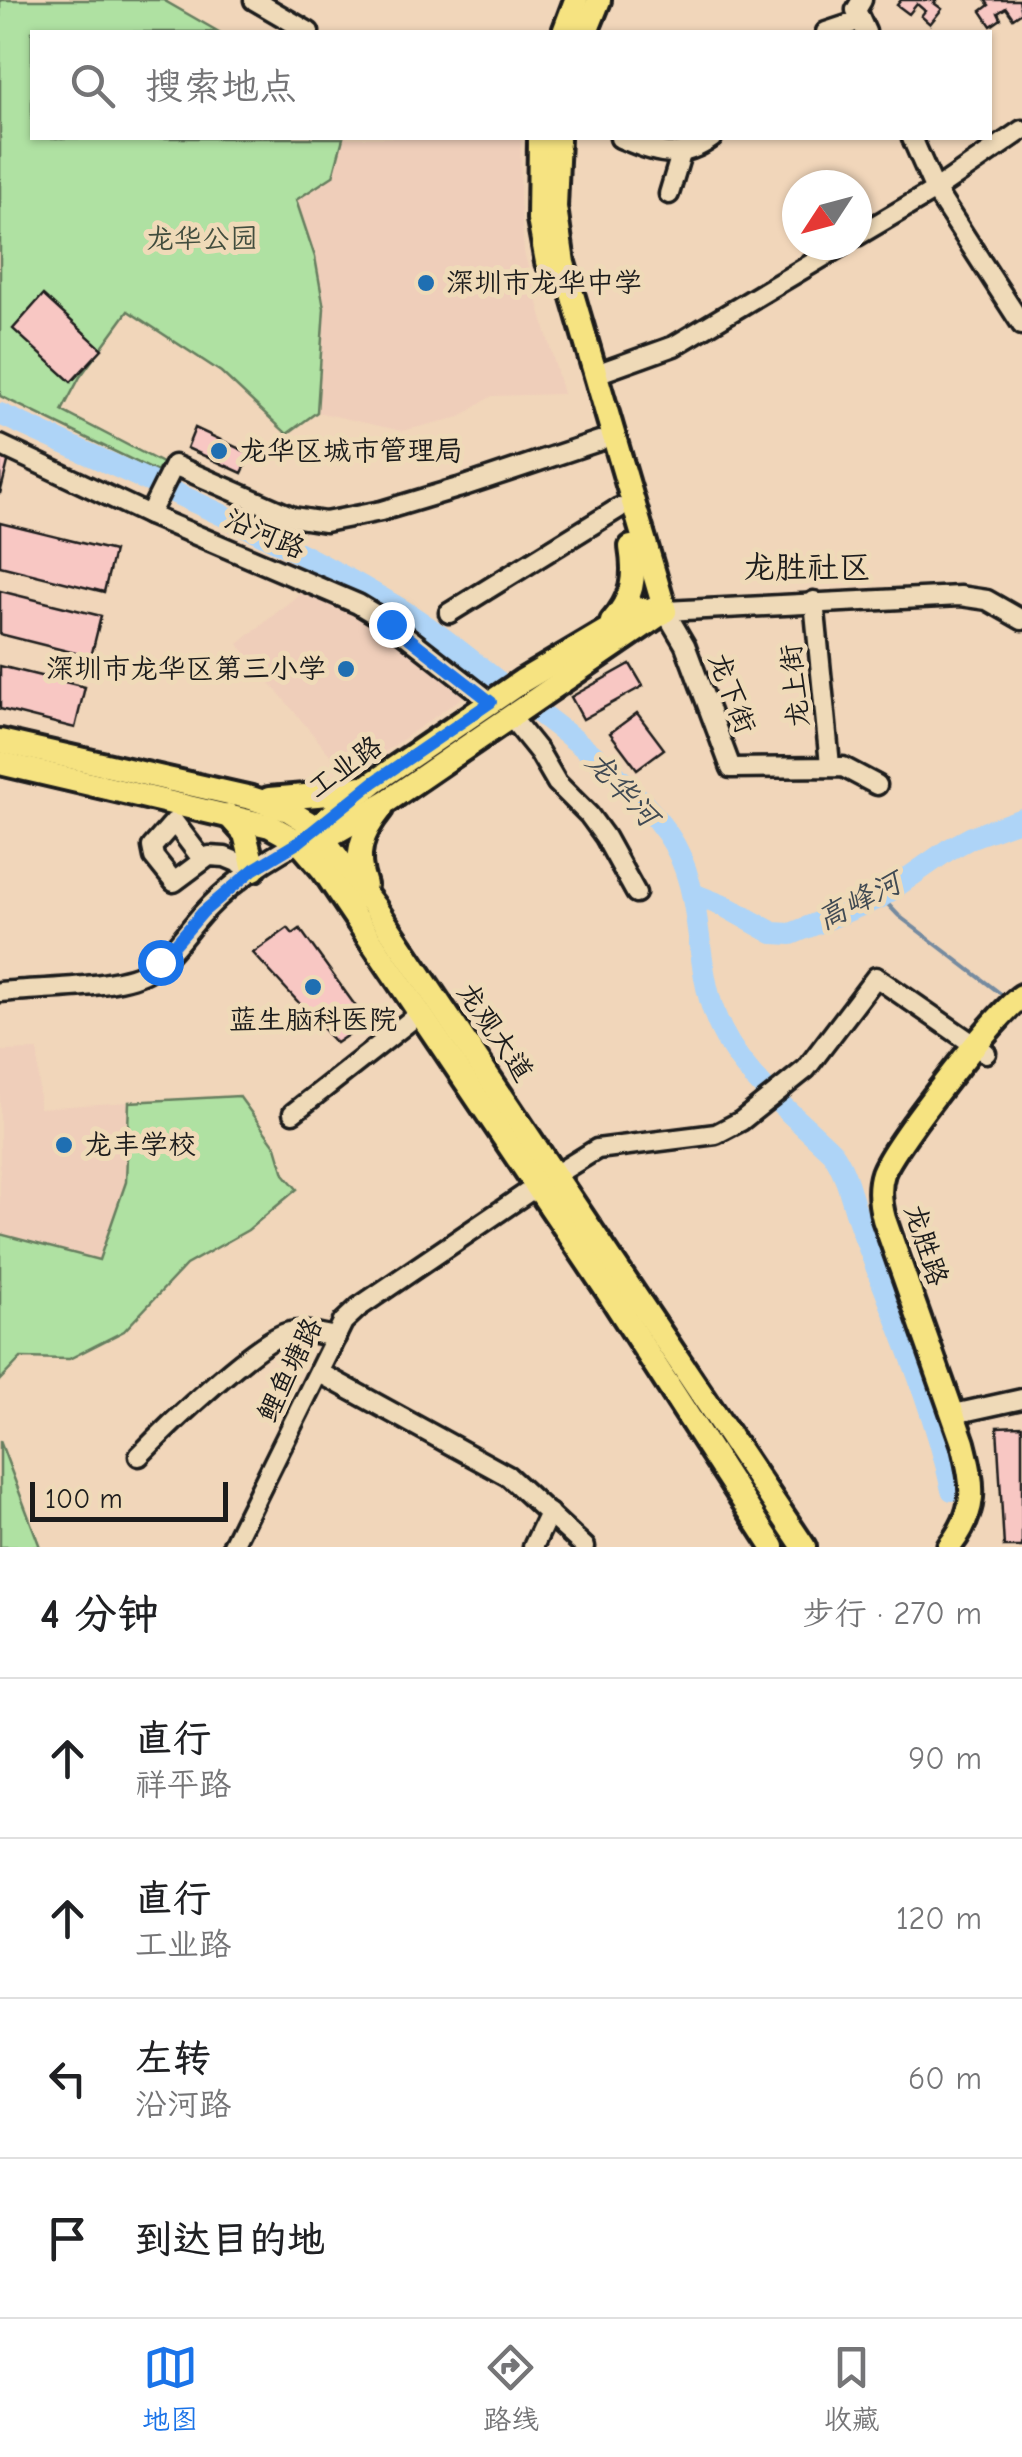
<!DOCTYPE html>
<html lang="zh">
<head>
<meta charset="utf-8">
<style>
  :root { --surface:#fff; --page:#f2f2f2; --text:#202124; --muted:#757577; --line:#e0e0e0; --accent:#1a73e8 }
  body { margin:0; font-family:"Comic Neue","LXGW WenKai TC",sans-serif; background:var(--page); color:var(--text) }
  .compass { position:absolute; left:782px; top:170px; width:90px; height:90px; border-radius:50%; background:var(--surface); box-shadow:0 2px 8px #0004; rotate:234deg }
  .scale { position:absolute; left:30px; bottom:25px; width:198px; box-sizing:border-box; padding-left:10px; border:5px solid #1c1c1c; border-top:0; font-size:28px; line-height:35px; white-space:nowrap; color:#1c1c1c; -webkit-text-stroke:8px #efdab8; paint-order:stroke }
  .stop { position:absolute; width:30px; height:30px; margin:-22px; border:8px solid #1a73e8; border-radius:50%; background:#fff }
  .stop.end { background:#1a73e8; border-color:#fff; box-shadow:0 2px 10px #0008 }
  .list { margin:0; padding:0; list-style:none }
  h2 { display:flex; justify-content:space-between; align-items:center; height:130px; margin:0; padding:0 40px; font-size:42px }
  h2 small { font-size:32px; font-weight:400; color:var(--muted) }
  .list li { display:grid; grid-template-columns:65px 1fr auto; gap:30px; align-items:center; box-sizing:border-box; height:160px; padding:0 40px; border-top:2px solid var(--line) }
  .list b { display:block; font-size:38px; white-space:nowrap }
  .list p { margin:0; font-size:32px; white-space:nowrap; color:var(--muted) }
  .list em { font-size:32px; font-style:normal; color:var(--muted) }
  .icon { flex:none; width:55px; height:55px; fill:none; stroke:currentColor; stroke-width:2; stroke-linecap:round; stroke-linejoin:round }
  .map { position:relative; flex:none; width:1022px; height:1547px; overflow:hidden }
  .search { position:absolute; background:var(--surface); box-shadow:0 2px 8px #0004; left:30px; right:30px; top:30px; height:110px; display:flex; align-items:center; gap:25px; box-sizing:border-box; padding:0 35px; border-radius:0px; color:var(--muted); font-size:38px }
  .sheet { height:770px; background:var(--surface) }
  nav { display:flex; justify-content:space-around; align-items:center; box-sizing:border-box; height:140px; border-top:2px solid var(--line); background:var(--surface); font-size:28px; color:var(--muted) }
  nav a { display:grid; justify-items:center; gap:5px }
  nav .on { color:var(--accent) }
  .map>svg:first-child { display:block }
  .built { fill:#efceba }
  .green { fill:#afe1a2; stroke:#667e5f; stroke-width:2.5 }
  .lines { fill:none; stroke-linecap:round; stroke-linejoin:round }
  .stream { stroke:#748a9f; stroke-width:4 }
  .river { stroke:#aed4f7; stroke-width:22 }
  .building { fill:#f8c7c3; stroke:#1c1c1c; stroke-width:2.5 }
  .minor-casing { stroke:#1c1c1c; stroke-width:25 }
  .major-casing { stroke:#1c1c1c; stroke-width:30 }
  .minor { stroke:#efdab8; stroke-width:18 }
  .major { stroke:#f6e381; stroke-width:22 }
  .route { stroke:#1a73e8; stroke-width:12 }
  .poi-dot { fill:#1f6fb2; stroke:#efdab8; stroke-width:4 }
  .labels { text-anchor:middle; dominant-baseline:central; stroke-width:10; stroke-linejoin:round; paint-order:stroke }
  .park-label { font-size:28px; fill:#414d3e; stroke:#efdab8 }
  .poi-label { font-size:28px; fill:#1c1c1c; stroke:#efdab8; text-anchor:start }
  .street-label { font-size:28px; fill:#1c1c1c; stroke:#efdab8 }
  .water-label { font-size:30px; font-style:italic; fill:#404a53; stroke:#efdab8 }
  .quarter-label { font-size:32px; fill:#1c1c1c; stroke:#efdab8 }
</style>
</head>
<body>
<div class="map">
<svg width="1022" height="1547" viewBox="0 0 1022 1547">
  <rect width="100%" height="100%" fill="#f1d6ba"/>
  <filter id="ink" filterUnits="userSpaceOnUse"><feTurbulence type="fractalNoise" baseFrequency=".01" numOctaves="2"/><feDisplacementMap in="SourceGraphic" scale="20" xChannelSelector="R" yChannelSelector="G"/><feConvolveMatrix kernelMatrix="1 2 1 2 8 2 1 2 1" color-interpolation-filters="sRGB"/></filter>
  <g filter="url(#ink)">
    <g class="built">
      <path d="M343,138H521L520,198L524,252L563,394L492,396L460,417L402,431L317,412L324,308L295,200L333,176Z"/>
      <path d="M304,590L377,625L467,694L354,774L347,772L340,767L238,644Z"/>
      <path d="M38,1050L39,1108L129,1102L126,1182L99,1260L0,1234V1051Z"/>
    </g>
    <g class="green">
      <path d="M0,0H163L219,32H32V138H343L333,176L296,200L315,257L324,308L317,412L287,434L221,372L128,311L80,377L62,411L162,463L157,472L0,396Z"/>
      <path d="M239,1096L276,1147L284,1174L297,1189L248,1230L186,1265L124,1331L69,1359L21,1358L0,1380V1234L99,1260L126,1182L129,1102Z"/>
      <path d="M0,1441L40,1547H0Z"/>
    </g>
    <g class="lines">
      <path class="stream" d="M881,897L899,916L1005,997"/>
      <g class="river">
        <path d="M0,414C133,475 270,531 395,606C438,631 477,666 517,696C572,737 627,777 667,833C705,887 693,956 715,1015C736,1072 790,1111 832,1152C848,1173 852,1205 862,1230C894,1315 933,1401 952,1490"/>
        <path d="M693,894L726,907L773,933L791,934L881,897L948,850L972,837L1022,819"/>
      </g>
    </g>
    <g class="building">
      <path d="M901,0H937L934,3L942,9L930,24L921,16L925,11L917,4L909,14L897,5Z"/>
      <path d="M985,0H1019L1022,12L1013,18L1006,8L998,13L1001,19L991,26L981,11L989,5Z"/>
      <path d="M43,295L102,349L71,382L13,329Z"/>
      <path d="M195,428L251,454L242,473L187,448Z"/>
      <path d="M0,451L10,454L0,494Z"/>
      <path d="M0,523L114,551L104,592L0,566Z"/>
      <path d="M0,591L101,616L91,657L0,634Z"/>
      <path d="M630,664L643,686L583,719L571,697Z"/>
      <path d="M0,666L85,687L75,728L0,709Z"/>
      <path d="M637,713L664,749L637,769L610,733Z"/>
      <path d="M288,928L293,934L300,929L367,1022L336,1043L253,953Z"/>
      <path d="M1022,1426V1547H1004L997,1427Z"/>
    </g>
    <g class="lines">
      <g class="minor-casing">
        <g id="minor">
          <path d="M254,0L309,32"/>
          <path d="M862,0L856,10L866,32"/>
          <path d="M826,32L850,24"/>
          <path d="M620,138C656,153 679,162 712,138"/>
          <path d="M912,138L935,190L1022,325"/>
          <path d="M669,194L681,154"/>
          <path d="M857,236L935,190L1022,130"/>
          <path d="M596,374L674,346L843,245"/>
          <path d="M0,445L149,515L358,604L391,624L491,702"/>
          <path d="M149,515L174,465L293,517L325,522L381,511L458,488L599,441"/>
          <path d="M814,601L830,765"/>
          <path d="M655,606L665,611L960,596L987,600L1022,620"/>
          <path d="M665,611L685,645L731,768L843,767L877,785"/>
          <path d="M449,613L619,508"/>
          <path d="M510,716L539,752L557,783L589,815L605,837L636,893"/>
          <path d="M202,859L174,822L152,847L154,857L174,882L209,856L225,857L254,869"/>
          <path d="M0,992C37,988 115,989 146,972C171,958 186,931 205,911C231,883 265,860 299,842"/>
          <path d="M293,1113L420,1013"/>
          <path d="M555,1175L597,1149L716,1134L741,1121L806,1069L876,977L986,1053"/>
          <path d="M320,1373L508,1476L585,1547"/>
          <path d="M954,1414L1022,1399"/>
          <path d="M139,1456C163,1431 260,1337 290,1332C304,1329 322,1335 336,1337"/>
          <path d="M232,1547L343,1322L359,1307L537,1186"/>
          <path d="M533,1547L549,1513"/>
        </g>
      </g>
      <g class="major-casing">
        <g id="major">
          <path d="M564,32L576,0"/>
          <path d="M586,32L599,0"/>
          <path d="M540,138L539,219L547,262"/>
          <path d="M612,622C633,598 636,578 631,547"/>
          <path d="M0,741L251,798L288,810L314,826L374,906L804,1547"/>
          <path d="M0,763L270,826L299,842L324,871L608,1292L773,1547"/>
          <path d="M269,799L329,794L361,787"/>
          <path d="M228,815L245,834L254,869"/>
          <path d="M305,836L374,782L522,681L643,609"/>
          <path d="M312,840C333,838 368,812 389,800L665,611L563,263L555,207L558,138"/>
          <path d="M365,885C354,854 361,834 381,809"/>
          <path d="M949,1547C978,1510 974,1486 963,1443L884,1219C880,1204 878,1188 883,1173C894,1144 996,1013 1022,996"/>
        </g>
      </g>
      <use href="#minor" class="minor"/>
      <use href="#major" class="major"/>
    </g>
  </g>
  <g class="lines" filter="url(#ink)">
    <path class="route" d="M160,962L203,912L254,869L299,842L374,782L491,702L391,624"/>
  </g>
  <g class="poi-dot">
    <circle cx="426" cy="283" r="10"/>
    <circle cx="219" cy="451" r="10"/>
    <circle cx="346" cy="669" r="10"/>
    <circle cx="313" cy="987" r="10"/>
    <circle cx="64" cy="1145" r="10"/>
  </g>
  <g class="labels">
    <g class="park-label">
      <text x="202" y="239">龙华公园</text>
    </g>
    <g class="poi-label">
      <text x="446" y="283">深圳市龙华中学</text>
      <text x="239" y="451">龙华区城市管理局</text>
      <text x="326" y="669" text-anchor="end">深圳市龙华区第三小学</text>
      <text x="313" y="1020" text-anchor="middle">蓝生脑科医院</text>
      <text x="84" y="1145">龙丰学校</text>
    </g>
    <g class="street-label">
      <text transform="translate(265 534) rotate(23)">沿河路</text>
      <text transform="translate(795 686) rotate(-96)">龙上街</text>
      <text transform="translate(732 693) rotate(69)">龙下街</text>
      <text transform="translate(345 767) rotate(-36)">工业路</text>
      <text transform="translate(495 1032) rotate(56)">龙观大道</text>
      <text transform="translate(926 1245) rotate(72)">龙胜路</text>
      <text transform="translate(290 1370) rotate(-64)">鲤鱼塘路</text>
    </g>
    <g class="water-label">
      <text transform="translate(622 789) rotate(47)">龙华河</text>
      <text transform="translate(859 901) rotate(-27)">高峰河</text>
    </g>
    <g class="quarter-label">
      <text x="807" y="567">龙胜社区</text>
    </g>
  </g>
</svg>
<svg class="compass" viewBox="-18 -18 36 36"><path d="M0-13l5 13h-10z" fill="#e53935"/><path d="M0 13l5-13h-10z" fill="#757577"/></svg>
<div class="scale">100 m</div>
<div class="stop" style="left:160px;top:962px"></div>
<div class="stop end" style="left:391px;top:624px"></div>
<div class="search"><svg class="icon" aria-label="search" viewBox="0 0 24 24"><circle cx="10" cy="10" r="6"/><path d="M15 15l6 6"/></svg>搜索地点</div>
</div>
<section class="sheet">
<h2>4 分钟<small>步行 · 270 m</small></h2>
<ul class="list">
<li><svg class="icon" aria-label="ahead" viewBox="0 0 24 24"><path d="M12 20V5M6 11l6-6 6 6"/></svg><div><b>直行</b><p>祥平路</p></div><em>90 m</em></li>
<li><svg class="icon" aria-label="ahead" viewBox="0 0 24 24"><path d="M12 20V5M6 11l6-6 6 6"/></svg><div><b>直行</b><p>工业路</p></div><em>120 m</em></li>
<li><svg class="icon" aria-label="left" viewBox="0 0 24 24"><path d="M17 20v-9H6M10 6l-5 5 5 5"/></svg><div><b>左转</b><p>沿河路</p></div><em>60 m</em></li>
<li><svg class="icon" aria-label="arrive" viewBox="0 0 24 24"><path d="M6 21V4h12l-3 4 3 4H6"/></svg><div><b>到达目的地</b></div></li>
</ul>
</section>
<nav>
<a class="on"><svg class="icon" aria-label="map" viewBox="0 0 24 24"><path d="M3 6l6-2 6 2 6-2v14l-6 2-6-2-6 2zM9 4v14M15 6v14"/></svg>地图</a>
<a><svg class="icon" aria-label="directions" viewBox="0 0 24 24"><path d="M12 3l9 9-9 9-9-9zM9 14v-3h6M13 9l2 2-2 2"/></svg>路线</a>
<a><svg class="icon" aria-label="saved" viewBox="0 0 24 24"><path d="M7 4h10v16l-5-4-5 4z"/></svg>收藏</a>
</nav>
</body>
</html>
